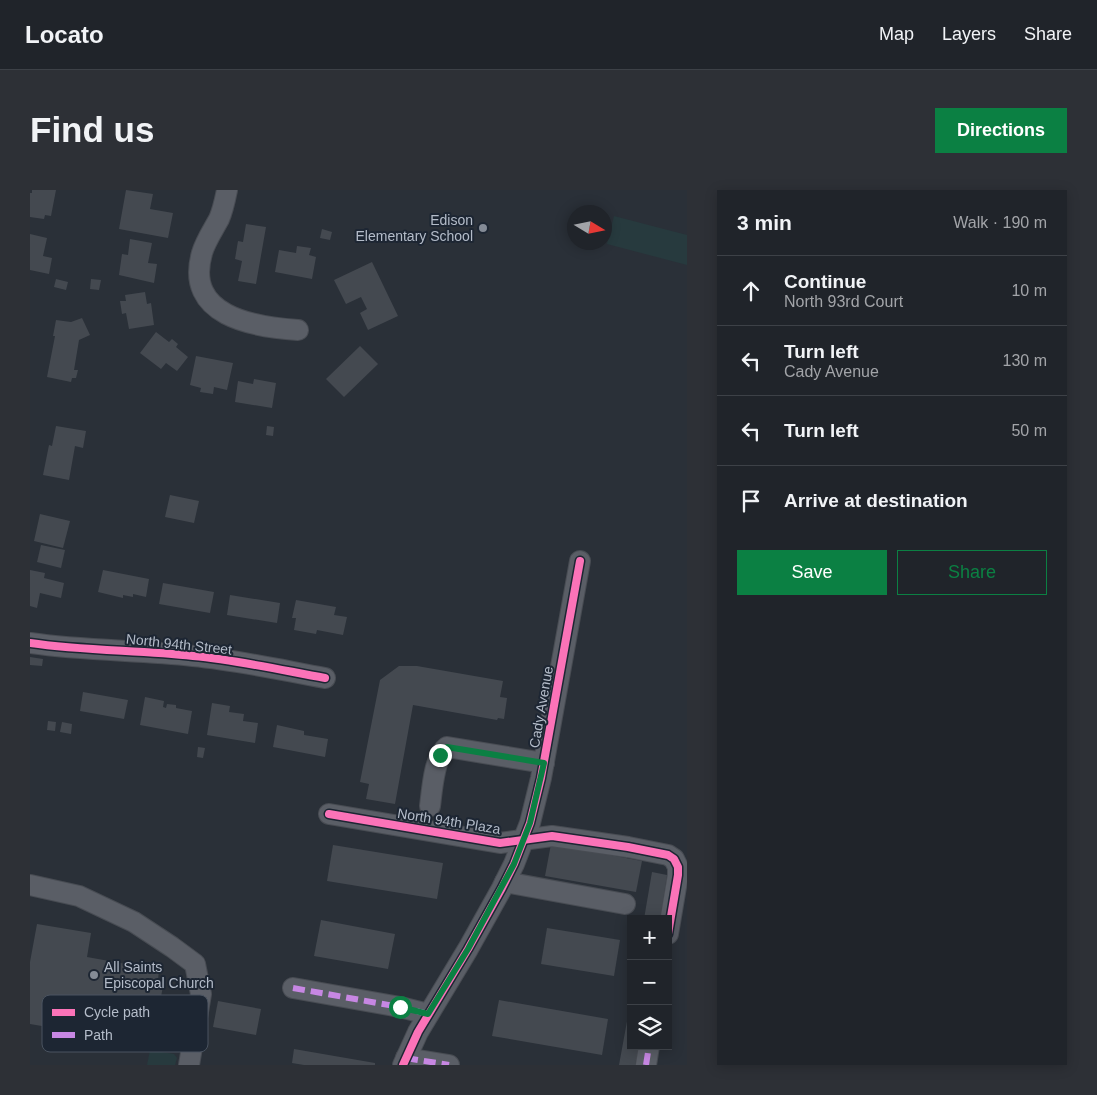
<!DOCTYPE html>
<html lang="en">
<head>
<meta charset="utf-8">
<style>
  :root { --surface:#20242a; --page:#2d3036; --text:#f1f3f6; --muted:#a2a4a8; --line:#3d4147; --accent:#0b8043 }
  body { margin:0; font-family:Arial,sans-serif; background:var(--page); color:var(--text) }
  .controls { position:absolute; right:15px; bottom:15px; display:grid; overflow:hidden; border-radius:0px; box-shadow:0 2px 12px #0003 }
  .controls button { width:45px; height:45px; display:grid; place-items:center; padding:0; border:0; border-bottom:1px solid var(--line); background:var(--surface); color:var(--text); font:25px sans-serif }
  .compass { position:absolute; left:537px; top:15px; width:45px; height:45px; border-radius:50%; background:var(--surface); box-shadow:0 2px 12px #0003; rotate:100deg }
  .stop { position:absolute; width:15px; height:15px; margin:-11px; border:4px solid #0b8043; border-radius:50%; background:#fff }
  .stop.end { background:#0b8043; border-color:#fff; box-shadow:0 1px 5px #0008 }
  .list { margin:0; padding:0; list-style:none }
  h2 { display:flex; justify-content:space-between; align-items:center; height:65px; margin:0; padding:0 20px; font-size:21px }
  h2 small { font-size:16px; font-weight:400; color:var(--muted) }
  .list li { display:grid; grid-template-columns:32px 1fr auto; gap:15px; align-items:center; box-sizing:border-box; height:70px; padding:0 20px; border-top:1px solid var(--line) }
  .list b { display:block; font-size:19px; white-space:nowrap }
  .list p { margin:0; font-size:16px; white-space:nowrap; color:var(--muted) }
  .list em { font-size:16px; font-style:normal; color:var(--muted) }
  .actions { display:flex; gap:10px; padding:15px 20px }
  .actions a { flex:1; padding:11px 0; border:1px solid var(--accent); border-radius:0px; text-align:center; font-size:18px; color:var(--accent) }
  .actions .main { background:var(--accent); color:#fff }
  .icon { flex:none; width:28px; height:28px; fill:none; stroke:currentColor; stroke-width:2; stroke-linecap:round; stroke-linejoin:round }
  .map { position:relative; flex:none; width:657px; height:875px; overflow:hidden; border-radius:0px }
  header { display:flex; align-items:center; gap:30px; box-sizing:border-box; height:70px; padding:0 25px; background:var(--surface); border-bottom:1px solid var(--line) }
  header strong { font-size:24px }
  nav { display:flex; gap:28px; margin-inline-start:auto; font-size:18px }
  .intro { display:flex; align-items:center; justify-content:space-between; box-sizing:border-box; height:120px; padding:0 30px }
  h1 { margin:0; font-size:35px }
  .button { padding:12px 22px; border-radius:0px; background:var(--accent); color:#fff; font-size:18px; font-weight:700 }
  main { display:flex; gap:30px; padding:0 30px }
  aside { flex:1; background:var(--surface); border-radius:0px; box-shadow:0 2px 12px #0003 }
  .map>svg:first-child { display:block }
  .green { fill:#273a3e }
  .building { fill:#444950 }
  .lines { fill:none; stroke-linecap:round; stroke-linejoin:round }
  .minor-casing { stroke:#484c53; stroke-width:22 }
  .minor { stroke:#5a5e66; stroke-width:20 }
  .quiet { stroke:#c787e3; stroke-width:6; stroke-dasharray:12 6; stroke-linecap:butt }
  .cycleway-casing { stroke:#1d2633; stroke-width:11 }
  .cycleway { stroke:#fb73b8; stroke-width:8 }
  .route { stroke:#0b8043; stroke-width:6 }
  .poi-dot { fill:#848b96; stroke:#1d2633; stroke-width:2 }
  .labels { text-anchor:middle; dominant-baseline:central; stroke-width:4; stroke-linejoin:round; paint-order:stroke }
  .poi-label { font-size:14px; fill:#b4bcc9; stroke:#1d2633; text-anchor:end }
  .street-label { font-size:14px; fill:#b4bcc9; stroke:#1d2633 }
  .key { fill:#1d2633; stroke:#4a5360; stroke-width:1 }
  .key-label { font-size:14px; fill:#b4bcc9 }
</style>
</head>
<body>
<header>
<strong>Locato</strong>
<nav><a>Map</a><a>Layers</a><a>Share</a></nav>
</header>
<div class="intro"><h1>Find us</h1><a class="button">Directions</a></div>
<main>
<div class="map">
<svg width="657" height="875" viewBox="0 0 657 875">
  <rect width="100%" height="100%" fill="#2a3038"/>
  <g class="green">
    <path d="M584,26L657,45V75L577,54Z"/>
    <path d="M120,860L144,864L147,868L145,875H117Z"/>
  </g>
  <g class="building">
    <path d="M2,0H26L21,26L15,25L14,29L0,27V3H2Z"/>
    <path d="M96,0L123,4L120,19L143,23L138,48L89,39Z"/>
    <path d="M216,34L236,37L226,94L208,91L212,71L205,69L208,51L213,52Z"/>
    <path d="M292,39L302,42L300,50L290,48Z"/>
    <path d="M0,44L17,48L13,66L22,68L19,84L0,80Z"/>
    <path d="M100,49L122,53L118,73L127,74L124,93L89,85L92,64L98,65Z"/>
    <path d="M267,56L281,58L279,65L286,67L282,89L245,82L249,60L266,63Z"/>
    <path d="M342,72L368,126L338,140L330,123L337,119L331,107L316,114L304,90Z"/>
    <path d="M26,89L38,92L36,100L24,97Z"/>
    <path d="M61,89L71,90L69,100L60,99Z"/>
    <path d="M115,102L117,114L121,113L124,135L99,139L96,123L92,124L90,111H96L95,105Z"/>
    <path d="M52,128L60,145L49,150L44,180H48L46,188H42L41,192L17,187L25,146H23L26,130L41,132Z"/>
    <path d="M126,142L139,152L142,149L148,154L146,157L158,167L147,181L136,173L131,179L110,163Z"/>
    <path d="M330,156L348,174L314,207L296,189Z"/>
    <path d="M166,166L203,173L197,200L184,197L183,204L170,202L171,198L160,195Z"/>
    <path d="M224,189L246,193L242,218L205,212L208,191L223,194Z"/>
    <path d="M26,236L56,241L53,258L45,256L39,290L13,285L19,255L22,256Z"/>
    <path d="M237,236L244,237L243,246L236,245Z"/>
    <path d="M140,305L169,311L164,333L135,327Z"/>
    <path d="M10,324L40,331L33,358L4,351Z"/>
    <path d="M11,355L35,360L31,378L7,372Z"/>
    <path d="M0,380L15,383L14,388L34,393L31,408L10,403L7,418L0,416Z"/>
    <path d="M73,380L119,389L116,407L103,404V407L93,405V408L68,402Z"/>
    <path d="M133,393L184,402L180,423L129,414Z"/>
    <path d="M200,405L250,413L247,433L197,425Z"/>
    <path d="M266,410L306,417L304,425L317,427L313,445L287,440L286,444L264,440L266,428H262Z"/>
    <path d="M0,467L13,469L12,476L0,475Z"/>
    <path d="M369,476H387L473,491L470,507L477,508L474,529L468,528L467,530L383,515L365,614L336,609L339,594L330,592L350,490Z"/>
    <path d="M53,502L98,510L94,529L50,521Z"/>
    <path d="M115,507L134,511L133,517L136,518L137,514L146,515V518L162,521L158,544L110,535Z"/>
    <path d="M182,513L200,516L199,522L214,524L213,531L228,533L225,553L177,545Z"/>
    <path d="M18,531L26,532L25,541L17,540Z"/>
    <path d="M32,532L42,534L41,544L30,542Z"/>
    <path d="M247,535L274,541V545L298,549L295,567L243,557Z"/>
    <path d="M168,557L175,558L173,568L167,567Z"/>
    <path d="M521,654L612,671L606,702L515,686Z"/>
    <path d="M303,655L413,673L407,709L297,691Z"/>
    <path d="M622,682L637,685L630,729H614Z"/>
    <path d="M291,730L365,744L358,779L284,766Z"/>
    <path d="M7,734L61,743L57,767L129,780L128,790L134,791L126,833L45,818L41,841L0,834V772Z"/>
    <path d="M517,738L590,750L584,786L511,774Z"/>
    <path d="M469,810L578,829L572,865L462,846Z"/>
    <path d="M188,811L231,819L226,845L183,837Z"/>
    <path d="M600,815L601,856H609L605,875H589Z"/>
    <path d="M264,859L345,873V875H274L262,873Z"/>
  </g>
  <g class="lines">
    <g class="minor-casing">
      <g id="minor">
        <path d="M197,0C195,10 193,20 189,29C183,40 175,52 172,63C154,126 223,137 268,140"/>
        <path d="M0,453C54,461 109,460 163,466C207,470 251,480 295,488"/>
        <path d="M400,616C402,601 404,566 417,557L514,573"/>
        <path d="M299,624L470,653L522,646L598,657L638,665L644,669L648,677V685L638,744"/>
        <path d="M475,692L595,714"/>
        <path d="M0,695L49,706L104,732L142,757L165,774L171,804L159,875"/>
        <path d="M263,798L370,817L398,824"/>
        <path d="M376,868L419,875"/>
        <path d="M373,875L388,842L438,759L472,698L484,674L500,633L511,588L550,371"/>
        <path d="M616,875L619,856"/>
      </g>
    </g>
    <use href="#minor" class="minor"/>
    <g class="quiet">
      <path d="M263,798L370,817L398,824"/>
      <path d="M376,868L419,875"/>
      <path d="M616,875L619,856"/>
    </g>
    <g class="cycleway-casing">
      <g id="cycleway">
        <path d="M0,453C54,461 109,460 163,466C207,470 251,480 295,488"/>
        <path d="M299,624L470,653L522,646L598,657L638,665L644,669L648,677V685L638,744"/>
        <path d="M373,875L388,842L438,759L472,698L484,674L500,633L511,588L550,371"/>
      </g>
    </g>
    <use href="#cycleway" class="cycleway"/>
  </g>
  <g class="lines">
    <path class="route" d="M370,817L398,824L438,759L484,674L500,633L514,573L417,557L412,560L410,565"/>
  </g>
  <g class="poi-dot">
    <circle cx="453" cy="38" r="5"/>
    <circle cx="64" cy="785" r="5"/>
  </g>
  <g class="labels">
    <g class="poi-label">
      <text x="443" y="30">Edison<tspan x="443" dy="16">Elementary School</tspan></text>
      <text x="74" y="777" text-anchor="start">All Saints<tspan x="74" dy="16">Episcopal Church</tspan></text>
    </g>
    <g class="street-label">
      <text transform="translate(149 454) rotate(6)">North 94th Street</text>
      <text transform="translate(511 517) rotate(-80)">Cady Avenue</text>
      <text transform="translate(419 631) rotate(9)">North 94th Plaza</text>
    </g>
  </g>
  <rect x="12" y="805" width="166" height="57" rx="8" class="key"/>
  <rect x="22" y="819" width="23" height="7" fill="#fb73b8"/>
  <rect x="22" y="842" width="23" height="6" fill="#c787e3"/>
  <g class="key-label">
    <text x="54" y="827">Cycle path</text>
    <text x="54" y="850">Path</text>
  </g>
</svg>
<div class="controls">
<button>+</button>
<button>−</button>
<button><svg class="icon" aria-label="layers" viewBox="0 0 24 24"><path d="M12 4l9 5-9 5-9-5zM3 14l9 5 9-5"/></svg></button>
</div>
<svg class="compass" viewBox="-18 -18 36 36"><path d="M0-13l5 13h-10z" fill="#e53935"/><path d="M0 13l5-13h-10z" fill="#a2a4a8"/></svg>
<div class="stop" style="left:370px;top:817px"></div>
<div class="stop end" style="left:410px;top:565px"></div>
</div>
<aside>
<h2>3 min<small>Walk · 190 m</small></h2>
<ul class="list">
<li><svg class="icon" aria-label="ahead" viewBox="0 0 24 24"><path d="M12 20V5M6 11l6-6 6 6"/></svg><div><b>Continue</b><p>North 93rd Court</p></div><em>10 m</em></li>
<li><svg class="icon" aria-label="left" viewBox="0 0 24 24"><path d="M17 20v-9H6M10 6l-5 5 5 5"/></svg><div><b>Turn left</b><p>Cady Avenue</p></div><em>130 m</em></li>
<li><svg class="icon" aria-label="left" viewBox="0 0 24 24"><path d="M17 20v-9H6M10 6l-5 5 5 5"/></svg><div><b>Turn left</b></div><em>50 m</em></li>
<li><svg class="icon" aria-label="arrive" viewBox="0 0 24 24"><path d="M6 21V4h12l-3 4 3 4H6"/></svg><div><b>Arrive at destination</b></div></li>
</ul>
<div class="actions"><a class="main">Save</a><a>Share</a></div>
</aside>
</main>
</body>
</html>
